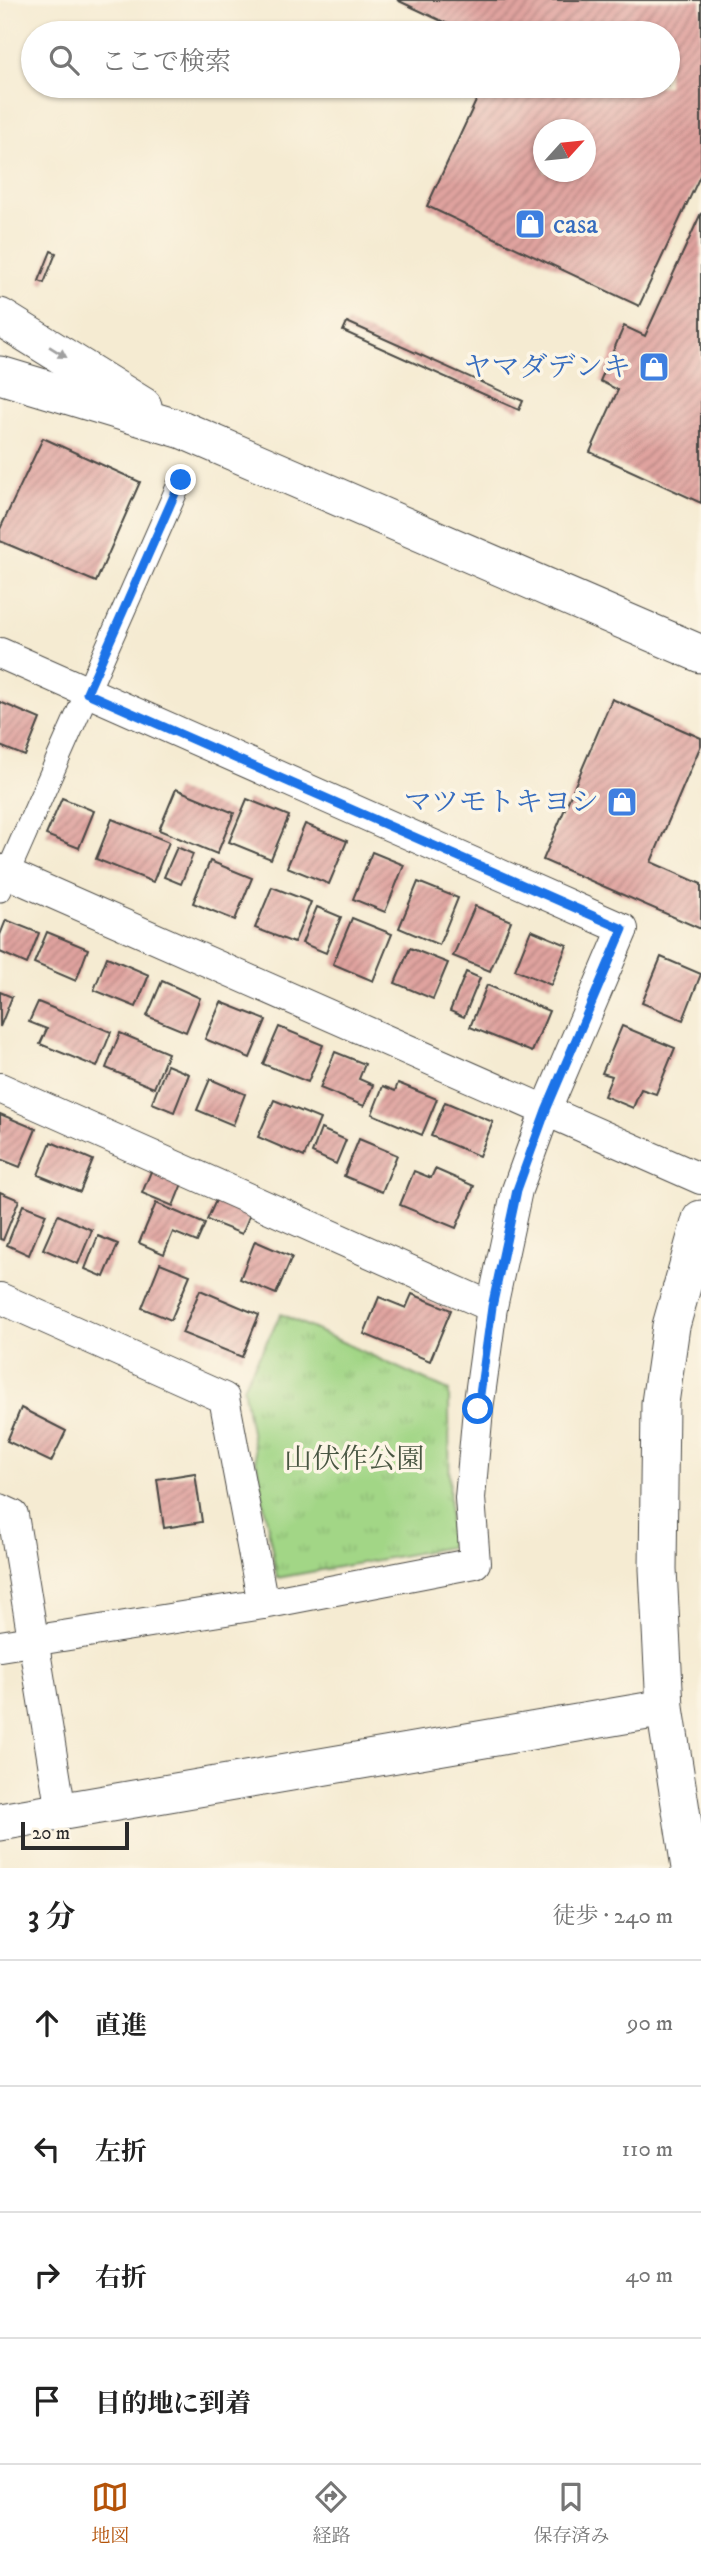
<!DOCTYPE html>
<html lang="ja">
<head>
<meta charset="utf-8">
<style>
  :root { --surface:#fff; --page:#f2f2f2; --text:#222; --muted:#767676; --line:#e0e0e0; --accent:#b45309 }
  body { margin:0; font-family:"IM FELL DW Pica","Noto Serif JP",serif; background:var(--page); color:var(--text) }
  .compass { position:absolute; left:533px; top:119px; width:63px; height:63px; border-radius:50%; background:var(--surface); box-shadow:0 2px 5px #0004; rotate:63deg }
  .scale { position:absolute; left:21px; bottom:18px; width:108px; box-sizing:border-box; padding-left:7px; border:4px solid #2b2b2b; border-top:0; font-size:19px; line-height:24px; white-space:nowrap; color:#2b2b2b; -webkit-text-stroke:5px #fcf5e5; paint-order:stroke }
  .stop { position:absolute; width:21px; height:21px; margin:-16px; border:5px solid #1a73e8; border-radius:50%; background:#fff }
  .stop.end { background:#1a73e8; border-color:#fff; box-shadow:0 2px 7px #0008 }
  .list { margin:0; padding:0; list-style:none }
  h2 { display:flex; justify-content:space-between; align-items:center; height:91px; margin:0; padding:0 28px; font-size:30px }
  h2 small { font-size:23px; font-weight:400; color:var(--muted) }
  .list li { display:grid; grid-template-columns:46px 1fr auto; gap:21px; align-items:center; box-sizing:border-box; height:126px; padding:0 28px; border-top:2px solid var(--line) }
  .list b { display:block; font-size:26px; white-space:nowrap }
  .list em { font-size:23px; font-style:normal; color:var(--muted) }
  .icon { flex:none; width:38px; height:38px; fill:none; stroke:currentColor; stroke-width:2; stroke-linecap:round; stroke-linejoin:round }
  .map { position:relative; flex:none; width:701px; height:1868px; overflow:hidden }
  .search { position:absolute; background:var(--surface); box-shadow:0 2px 5px #0004; left:21px; right:21px; top:21px; height:77px; display:flex; align-items:center; gap:18px; box-sizing:border-box; padding:0 24px; border-radius:38px; color:var(--muted); font-size:26px }
  .sheet { height:595px; background:var(--surface) }
  nav { display:flex; justify-content:space-around; align-items:center; box-sizing:border-box; height:98px; border-top:2px solid var(--line); background:var(--surface); font-size:19px; color:var(--muted) }
  nav a { display:grid; justify-items:center; gap:4px }
  nav .on { color:var(--accent) }
  .map>svg:first-child { display:block }
  .grass { fill:url(#grass-tufts); stroke:#668058; stroke-width:2 }
  .building { fill:url(#building-hatch); fill-rule:evenodd }
  .lines { fill:none; stroke-linecap:round; stroke-linejoin:round }
  .pedestrian-casing { stroke:#494844; stroke-width:25 }
  .minor-casing { stroke:#494844; stroke-width:32 }
  .tertiary-casing { stroke:#494844; stroke-width:39 }
  .pedestrian { stroke:#fff; stroke-width:23 }
  .minor { stroke:#fff; stroke-width:30 }
  .tertiary { stroke:#fff; stroke-width:37 }
  .oneway { fill:#a0a0a0 }
  .route { stroke:#1a73e8; stroke-width:9 }
  .labels { text-anchor:middle; dominant-baseline:central; stroke-width:7; stroke-linejoin:round; paint-order:stroke }
  .shop-label { font-size:28px; fill:#366cbe; stroke:#fcf5e5; text-anchor:end }
  .park-label { font-size:28px; fill:#495642; stroke:#fcf5e5 }
</style>
</head>
<body>
<div class="map">
<svg width="701" height="1868" viewBox="0 0 701 1868">
  <defs>
    <pattern id="grass-tufts" width="24" height="20" patternUnits="userSpaceOnUse" patternTransform="scale(1.75)"><rect width="24" height="20" fill="#a2d686"/><path d="M3 7l-1-3M5 7V3M7 7l1-3M15 17l-1-3M17 17v-4M19 17l1-3" fill="none" stroke="#8cb874"/></pattern>
    <pattern id="building-hatch" width="6" height="6" patternUnits="userSpaceOnUse" patternTransform="scale(1.75)"><rect width="6" height="6" fill="#e0a39f"/><path d="M-1 1l2-2M0 6l6-6M5 7l2-2" fill="none" stroke="#b68582"/></pattern>
  </defs>
  <rect width="100%" height="100%" fill="#fcf5e5"/>
  <filter id="ink" filterUnits="userSpaceOnUse"><feTurbulence type="fractalNoise" baseFrequency=".0143" numOctaves="2"/><feDisplacementMap in="SourceGraphic" scale="14" xChannelSelector="R" yChannelSelector="G"/><feConvolveMatrix kernelMatrix="1 2 1 2 8 2 1 2 1" color-interpolation-filters="sRGB"/></filter>
  <filter id="wash" filterUnits="userSpaceOnUse"><feTurbulence type="fractalNoise" baseFrequency=".00686" numOctaves="4" result="noise"/><feDisplacementMap in="SourceGraphic" scale="28" xChannelSelector="R" yChannelSelector="G"/><feGaussianBlur stdDeviation="1.57" result="paint"/><feColorMatrix in="noise" values="0 0 0 0 0 0 0 0 0 0 0 0 0 0 0 0 0 1.4 0 .05"/><feComposite in="paint" operator="in"/></filter>
  <g filter="url(#wash)">
    <rect width="100%" height="100%" fill="#f5ebd2"/>
    <path class="grass" d="M281,1314L449,1391L450,1547L277,1578L243,1387Z"/>
    <g id="blocks">
      <g class="building">
        <path d="M397,0H701V174L639,306L427,206L483,86H668V33H467ZM544,130H586V172H544Z"/>
        <path d="M701,213V503L590,452L618,390L600,381L624,326L645,336Z"/>
        <path d="M51,251L56,253L44,283L39,281Z"/>
        <path d="M347,322L523,401L519,410L343,331Z"/>
        <path d="M43,438L140,482L96,582L0,541V529Z"/>
        <path d="M612,699L701,738V745L651,862L701,884V929L543,860Z"/>
        <path d="M0,702L40,719L25,756L0,746Z"/>
        <path d="M176,789L234,813L217,854L159,830Z"/>
        <path d="M62,798L94,811L79,848L46,835Z"/>
        <path d="M247,799L289,816L271,859L229,842Z"/>
        <path d="M112,819L169,842L153,882L96,859Z"/>
        <path d="M305,824L347,841L329,884L287,867Z"/>
        <path d="M177,847L193,854L181,884L164,877Z"/>
        <path d="M372,852L404,865L385,912L353,899Z"/>
        <path d="M210,861L252,878L235,920L193,903Z"/>
        <path d="M418,882L458,898L439,945L399,928Z"/>
        <path d="M272,887L311,902L294,943L255,928Z"/>
        <path d="M475,906L511,921L490,971L453,956Z"/>
        <path d="M317,907L341,917L326,953L302,943Z"/>
        <path d="M352,918L392,934L373,981L333,964Z"/>
        <path d="M6,920L39,933L27,964L0,952V935Z"/>
        <path d="M531,930L567,945L551,985L515,970Z"/>
        <path d="M47,932L88,949L76,981L34,963Z"/>
        <path d="M410,948L448,963L433,999L395,983Z"/>
        <path d="M107,957L149,975L136,1007L94,990Z"/>
        <path d="M661,957L701,974L683,1020L642,1003Z"/>
        <path d="M466,972L480,978L464,1017L450,1011Z"/>
        <path d="M162,981L200,998L186,1032L147,1016Z"/>
        <path d="M487,985L549,1011L532,1052L470,1027Z"/>
        <path d="M0,992L12,997L0,1027Z"/>
        <path d="M38,1002L111,1032L97,1067L40,1044L47,1029L29,1022Z"/>
        <path d="M221,1002L266,1020L250,1058L205,1039Z"/>
        <path d="M622,1026L675,1048L656,1094L641,1089L633,1108L604,1096L612,1076L602,1073Z"/>
        <path d="M279,1027L323,1045L308,1082L263,1064Z"/>
        <path d="M120,1033L168,1053L154,1088L106,1068Z"/>
        <path d="M335,1052L365,1064L359,1079L373,1085L364,1106L320,1088Z"/>
        <path d="M167,1065L189,1074L174,1112L152,1103Z"/>
        <path d="M210,1079L245,1094L233,1125L197,1110Z"/>
        <path d="M398,1083L437,1099L422,1135L372,1114L383,1086L395,1091Z"/>
        <path d="M274,1100L320,1119L304,1157L258,1137Z"/>
        <path d="M445,1102L493,1122L479,1156L431,1136Z"/>
        <path d="M0,1114L36,1129L20,1167L0,1159Z"/>
        <path d="M321,1129L346,1140L336,1164L312,1153Z"/>
        <path d="M359,1139L397,1155L382,1192L344,1176Z"/>
        <path d="M51,1142L93,1160L80,1192L38,1175Z"/>
        <path d="M152,1169L183,1181L173,1206L142,1193Z"/>
        <path d="M435,1169L474,1186L456,1228L400,1205L414,1171L431,1178Z"/>
        <path d="M0,1192L19,1200L3,1240L0,1239Z"/>
        <path d="M217,1198L251,1212L242,1234L207,1220Z"/>
        <path d="M156,1203L205,1224L197,1242L173,1232L164,1254L139,1243Z"/>
        <path d="M23,1205L46,1214L29,1255L7,1245Z"/>
        <path d="M58,1215L92,1230L78,1264L43,1249Z"/>
        <path d="M98,1236L118,1244L104,1277L85,1269Z"/>
        <path d="M255,1241L292,1257L276,1294L240,1279Z"/>
        <path d="M160,1263L190,1275L171,1320L142,1308Z"/>
        <path d="M200,1290L259,1315L242,1357L182,1333Z"/>
        <path d="M412,1294L451,1310L430,1361L364,1334L379,1297L406,1308Z"/>
        <path d="M21,1408L66,1431L51,1462L7,1441Z"/>
        <path d="M195,1473L202,1522L164,1528L157,1479Z"/>
      </g>
    </g>
  </g>
  <g filter="url(#ink)">
    <use href="#blocks" fill-opacity="0" stroke="#494844" stroke-width="2"/>
    <g class="lines">
      <g class="pedestrian-casing">
        <path id="pedestrian" d="M0,890L181,480"/>
      </g>
      <g class="minor-casing">
        <g id="minor">
          <path d="M0,653L623,929L546,1110L517,1190L492,1307L478,1409L470,1498L475,1563L263,1604L0,1646"/>
          <path d="M0,870L701,1179"/>
          <path d="M0,1088L492,1307"/>
          <path d="M0,1298L224,1398L263,1604"/>
          <path d="M0,1509L13,1515L61,1812"/>
        </g>
      </g>
      <g class="tertiary-casing">
        <g id="tertiary">
          <path d="M0,317L143,406"/>
          <path d="M0,375L183,430L701,654"/>
          <path d="M0,1822L665,1708"/>
          <path d="M690,1868L665,1708L658,1569L660,1403L671,1326L701,1219"/>
        </g>
      </g>
      <use href="#pedestrian" class="pedestrian"/>
      <use href="#minor" class="minor"/>
      <use href="#tertiary" class="tertiary"/>
    </g>
    <defs><path id="oneway-solid" d="M-6-.8H1V-3.2L6.5 0L1 3.2V.8H-6Z" transform="scale(1.75)"/></defs>
    <use class="oneway" href="#oneway-solid" transform="translate(58 352) rotate(32)"/>
  </g>
  <g class="lines" filter="url(#ink)">
    <path class="route" d="M181,480L87,693L623,929L546,1110L517,1190L492,1307L478,1409"/>
  </g>
  <defs>
    <g id="shop-square" transform="scale(1.575)"><rect x="-9" y="-9" width="18" height="18" rx="4" fill="#3f7fe0" stroke="#fcf5e5"/><path d="M-5-2.5h2.3a2.7 3.5 0 0 1 5.4 0H5L5.5 6h-11ZM-1.5-2.5h3a1.5 2.3 0 0 0-3 0Z" fill="#fff"/></g>
  </defs>
  <g fill-rule="evenodd">
    <use href="#shop-square" x="530" y="224"/>
    <use href="#shop-square" x="654" y="367"/>
    <use href="#shop-square" x="622" y="802"/>
  </g>
  <g class="labels">
    <g class="shop-label">
      <text x="553" y="224" text-anchor="start">casa</text>
      <text x="631" y="367">ヤマダデンキ</text>
      <text x="599" y="802">マツモトキヨシ</text>
    </g>
    <g class="park-label">
      <text x="354" y="1459">山伏作公園</text>
    </g>
  </g>
</svg>
<svg class="compass" viewBox="-18 -18 36 36"><path d="M0-13l5 13h-10z" fill="#e53935"/><path d="M0 13l5-13h-10z" fill="#767676"/></svg>
<div class="scale">20 m</div>
<div class="stop" style="left:478px;top:1409px"></div>
<div class="stop end" style="left:181px;top:480px"></div>
<div class="search"><svg class="icon" aria-label="search" viewBox="0 0 24 24"><circle cx="10" cy="10" r="6"/><path d="M15 15l6 6"/></svg>ここで検索</div>
</div>
<section class="sheet">
<h2>3 分<small>徒歩 · 240 m</small></h2>
<ul class="list">
<li><svg class="icon" aria-label="ahead" viewBox="0 0 24 24"><path d="M12 20V5M6 11l6-6 6 6"/></svg><div><b>直進</b></div><em>90 m</em></li>
<li><svg class="icon" aria-label="left" viewBox="0 0 24 24"><path d="M17 20v-9H6M10 6l-5 5 5 5"/></svg><div><b>左折</b></div><em>110 m</em></li>
<li><svg class="icon" aria-label="right" viewBox="0 0 24 24"><path d="M7 20v-9h11M14 6l5 5-5 5"/></svg><div><b>右折</b></div><em>40 m</em></li>
<li><svg class="icon" aria-label="arrive" viewBox="0 0 24 24"><path d="M6 21V4h12l-3 4 3 4H6"/></svg><div><b>目的地に到着</b></div></li>
</ul>
</section>
<nav>
<a class="on"><svg class="icon" aria-label="map" viewBox="0 0 24 24"><path d="M3 6l6-2 6 2 6-2v14l-6 2-6-2-6 2zM9 4v14M15 6v14"/></svg>地図</a>
<a><svg class="icon" aria-label="directions" viewBox="0 0 24 24"><path d="M12 3l9 9-9 9-9-9zM9 14v-3h6M13 9l2 2-2 2"/></svg>経路</a>
<a><svg class="icon" aria-label="saved" viewBox="0 0 24 24"><path d="M7 4h10v16l-5-4-5 4z"/></svg>保存済み</a>
</nav>
</body>
</html>
